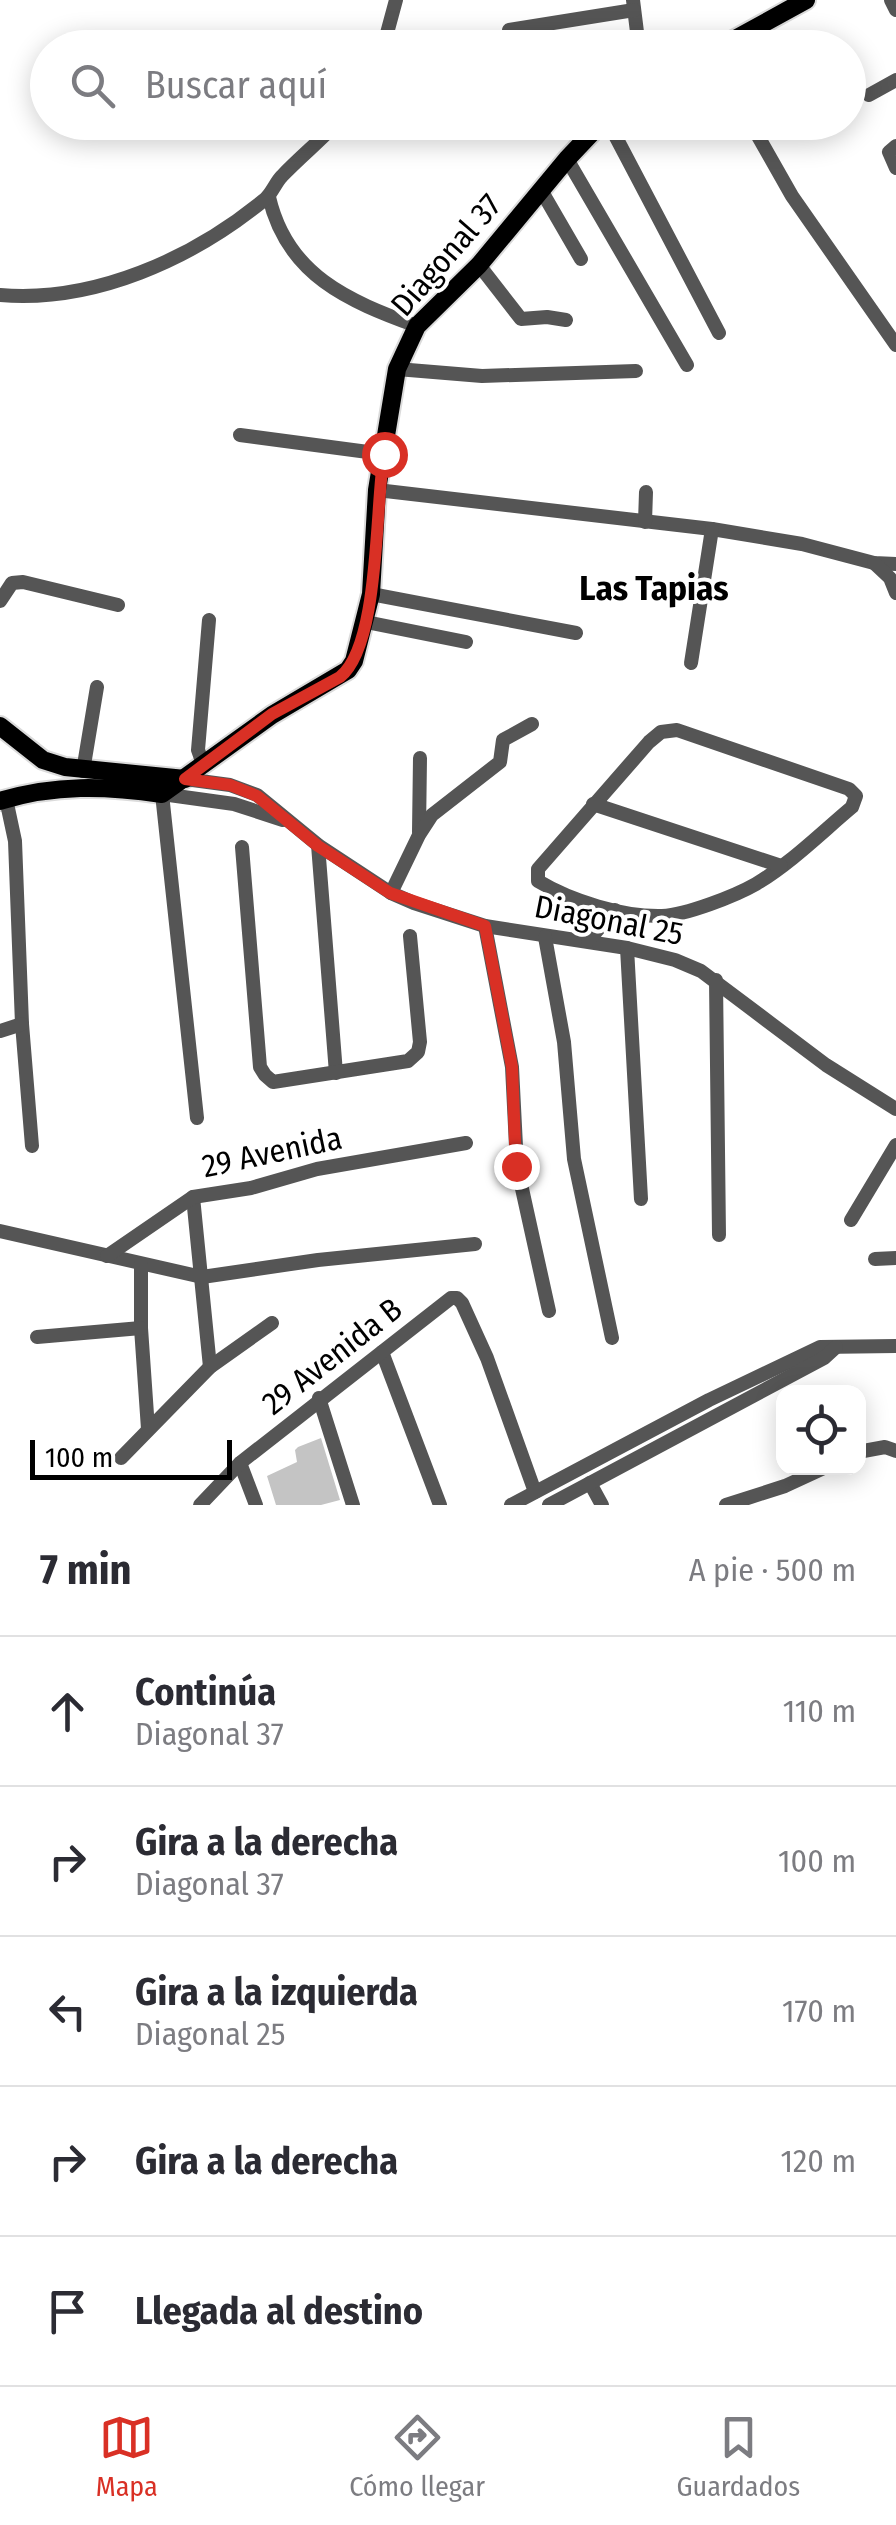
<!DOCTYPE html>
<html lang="es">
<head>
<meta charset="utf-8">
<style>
  :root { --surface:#fff; --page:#f7f7f7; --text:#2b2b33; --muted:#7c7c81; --line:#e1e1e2; --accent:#d93025 }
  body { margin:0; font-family:"Fira Sans Condensed",sans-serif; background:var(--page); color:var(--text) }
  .controls { position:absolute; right:30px; bottom:30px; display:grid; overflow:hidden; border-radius:20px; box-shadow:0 5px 25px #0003 }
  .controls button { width:90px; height:90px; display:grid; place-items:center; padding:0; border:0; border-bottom:2px solid var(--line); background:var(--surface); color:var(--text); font:50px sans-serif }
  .scale { position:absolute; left:30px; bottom:25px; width:202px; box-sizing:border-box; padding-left:10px; border:5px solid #000; border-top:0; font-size:28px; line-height:35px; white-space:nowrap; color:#000; -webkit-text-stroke:8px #fff; paint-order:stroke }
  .stop { position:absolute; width:30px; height:30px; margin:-22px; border:8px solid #d93025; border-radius:50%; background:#fff }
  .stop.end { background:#d93025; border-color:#fff; box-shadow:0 2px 10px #0008 }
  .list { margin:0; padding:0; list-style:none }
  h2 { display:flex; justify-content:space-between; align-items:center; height:130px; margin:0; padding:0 40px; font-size:42px }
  h2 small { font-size:32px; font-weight:400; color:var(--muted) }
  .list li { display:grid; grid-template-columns:65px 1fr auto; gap:30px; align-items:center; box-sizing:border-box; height:150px; padding:0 40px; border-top:2px solid var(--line) }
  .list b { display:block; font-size:38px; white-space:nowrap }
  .list p { margin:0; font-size:32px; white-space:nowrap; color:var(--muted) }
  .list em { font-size:32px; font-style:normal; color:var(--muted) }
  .icon { flex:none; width:55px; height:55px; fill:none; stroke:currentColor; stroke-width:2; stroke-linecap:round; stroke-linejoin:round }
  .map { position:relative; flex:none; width:896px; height:1505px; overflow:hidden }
  .search { position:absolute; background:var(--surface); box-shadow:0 5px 25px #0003; left:30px; right:30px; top:30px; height:110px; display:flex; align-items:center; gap:25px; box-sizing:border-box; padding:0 35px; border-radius:55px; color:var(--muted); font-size:38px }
  .sheet { height:880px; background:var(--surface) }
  nav { display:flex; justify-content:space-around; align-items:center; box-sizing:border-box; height:140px; border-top:2px solid var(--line); background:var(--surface); font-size:28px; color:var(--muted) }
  nav a { display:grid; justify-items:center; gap:5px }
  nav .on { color:var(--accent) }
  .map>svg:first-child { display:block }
  .building { fill:#c4c4c4 }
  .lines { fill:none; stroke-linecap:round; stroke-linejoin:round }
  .major-casing { stroke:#dbdbdb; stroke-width:22 }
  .minor { stroke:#555; stroke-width:14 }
  .major { stroke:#000; stroke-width:18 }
  .route { stroke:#d93025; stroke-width:12 }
  .labels { text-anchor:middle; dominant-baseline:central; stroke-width:8; stroke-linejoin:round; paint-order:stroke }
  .street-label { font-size:32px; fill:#000; stroke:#fff }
  .neighbourhood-label { font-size:35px; font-weight:bold; fill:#000; stroke:#fff }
</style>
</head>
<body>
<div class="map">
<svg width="896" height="1505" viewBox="0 0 896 1505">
  <rect width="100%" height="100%" fill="#fff"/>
  <path class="building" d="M321,1438L340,1500L321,1505H276L267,1476L297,1462L295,1450L298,1447Z"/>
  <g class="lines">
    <g class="major-casing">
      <g id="major">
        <path d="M719,48L806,0"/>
        <path d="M0,726L43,760L65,767L185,779"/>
        <path d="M0,801C55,784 106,786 162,794L272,715L348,670L354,661L371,594L377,490L397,369L417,326L479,265L567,159L602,122"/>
      </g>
    </g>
    <g class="minor">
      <path d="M633,0L639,48"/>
      <path d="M891,0L896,10"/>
      <path d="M509,30L634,10"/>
      <path d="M383,48L396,0"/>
      <path d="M869,95L896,80"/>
      <path d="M608,122L719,333"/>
      <path d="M750,122L792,196L896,345"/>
      <path d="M896,146L889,152L896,168"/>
      <path d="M567,159L687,365"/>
      <path d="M541,190L581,259"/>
      <path d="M269,197C287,275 348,301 417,326"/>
      <path d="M479,265L521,319L547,317L566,320"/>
      <path d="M0,295C94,303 192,259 264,200C272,194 275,183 282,176C300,157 320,141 338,122"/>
      <path d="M397,369L482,376L636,371"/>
      <path d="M240,435L383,454"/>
      <path d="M377,490L712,529L802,544L874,563L896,564"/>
      <path d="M645,522L646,492"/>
      <path d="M874,563L890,578L896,593"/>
      <path d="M371,594L576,633"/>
      <path d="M0,601L12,583L23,582L118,605"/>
      <path d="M366,622L466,642"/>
      <path d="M691,663L712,529"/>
      <path d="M677,730L849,789L856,796L852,807C821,833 791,863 756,884C735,896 686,915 662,916C623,917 571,901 538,881V869L649,742L661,732Z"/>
      <path d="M203,764L198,750L209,620"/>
      <path d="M83,771L97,687"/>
      <path d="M185,779L230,785L257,795L318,845L391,893L414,903L485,926L627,948L675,960L701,971L826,1065L896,1109"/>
      <path d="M6,799L15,841L22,1024L32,1146"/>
      <path d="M593,804L781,866"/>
      <path d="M419,832L420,758"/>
      <path d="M318,845L336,1073"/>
      <path d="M242,847L260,1067L265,1075L273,1082L408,1061L418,1052L420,1042L410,936"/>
      <path d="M391,893L419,835L432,815L500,762L503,740L532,724"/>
      <path d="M485,926L512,1067L517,1166L549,1311"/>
      <path d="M545,937L564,1042L574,1159L612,1338"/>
      <path d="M588,941L615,910"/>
      <path d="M627,948L641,1199"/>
      <path d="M716,980L719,1235"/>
      <path d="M0,1031L22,1024"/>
      <path d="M197,1118L162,794L234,804L283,820"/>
      <path d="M193,1197L210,1367"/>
      <path d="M851,1220L896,1145"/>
      <path d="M0,1231L202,1277L318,1260L475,1244"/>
      <path d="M107,1256L193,1197L251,1188L317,1169L466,1143"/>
      <path d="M875,1259L896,1258"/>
      <path d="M141,1264V1328L148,1429"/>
      <path d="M37,1337L141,1328"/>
      <path d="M382,1352L440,1505"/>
      <path d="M319,1398L353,1505"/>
      <path d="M858,1452L885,1447L896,1451"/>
      <path d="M121,1458L210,1367L272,1323"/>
      <path d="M240,1463L256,1505"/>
      <path d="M590,1483L602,1505"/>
      <path d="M200,1505L240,1463L451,1298H457L462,1303L487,1358L535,1492"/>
      <path d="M511,1505L709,1400L820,1347L896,1346"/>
      <path d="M549,1505L824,1358L836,1347"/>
      <path d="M726,1505L785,1486L824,1468"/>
    </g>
    <use href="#major" class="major"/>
  </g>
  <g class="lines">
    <path class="route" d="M384,454C375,506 380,645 340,677L272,714L185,779L230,785L257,796L318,846L390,893L485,926L512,1067L516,1166"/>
  </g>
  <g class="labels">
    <g class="street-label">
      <text transform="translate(446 255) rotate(-49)">Diagonal 37</text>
      <text transform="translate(609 920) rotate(11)">Diagonal 25</text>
      <text transform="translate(272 1152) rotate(-12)">29 Avenida</text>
      <text transform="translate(332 1356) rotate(-38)">29 Avenida B</text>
    </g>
    <g class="neighbourhood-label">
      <text x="654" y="588">Las Tapias</text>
    </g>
  </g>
</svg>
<div class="controls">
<button><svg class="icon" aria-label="locate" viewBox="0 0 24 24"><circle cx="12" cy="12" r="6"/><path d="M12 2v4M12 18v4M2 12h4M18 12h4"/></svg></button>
</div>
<div class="scale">100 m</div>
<div class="stop" style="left:384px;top:454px"></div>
<div class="stop end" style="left:516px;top:1166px"></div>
<div class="search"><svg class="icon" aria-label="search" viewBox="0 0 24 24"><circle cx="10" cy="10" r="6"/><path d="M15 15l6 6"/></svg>Buscar aquí</div>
</div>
<section class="sheet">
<h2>7 min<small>A pie · 500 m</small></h2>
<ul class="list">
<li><svg class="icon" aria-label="ahead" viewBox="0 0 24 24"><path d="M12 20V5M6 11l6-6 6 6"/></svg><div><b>Continúa</b><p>Diagonal 37</p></div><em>110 m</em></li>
<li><svg class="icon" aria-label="right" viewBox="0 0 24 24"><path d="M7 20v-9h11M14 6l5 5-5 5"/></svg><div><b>Gira a la derecha</b><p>Diagonal 37</p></div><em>100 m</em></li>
<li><svg class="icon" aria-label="left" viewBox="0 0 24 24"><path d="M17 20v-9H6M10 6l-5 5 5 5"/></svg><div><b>Gira a la izquierda</b><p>Diagonal 25</p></div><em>170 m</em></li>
<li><svg class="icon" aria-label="right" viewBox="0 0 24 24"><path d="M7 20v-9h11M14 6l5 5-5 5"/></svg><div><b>Gira a la derecha</b></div><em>120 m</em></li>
<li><svg class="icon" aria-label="arrive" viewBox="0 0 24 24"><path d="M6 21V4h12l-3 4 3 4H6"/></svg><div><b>Llegada al destino</b></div></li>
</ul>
</section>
<nav>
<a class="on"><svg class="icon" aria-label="map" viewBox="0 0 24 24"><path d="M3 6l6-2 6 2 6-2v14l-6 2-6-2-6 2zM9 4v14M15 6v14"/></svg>Mapa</a>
<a><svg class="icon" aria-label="directions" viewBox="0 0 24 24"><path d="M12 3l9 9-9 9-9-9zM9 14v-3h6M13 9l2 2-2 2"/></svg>Cómo llegar</a>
<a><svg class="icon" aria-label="saved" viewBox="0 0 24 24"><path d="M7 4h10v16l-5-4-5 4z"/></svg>Guardados</a>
</nav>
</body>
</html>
